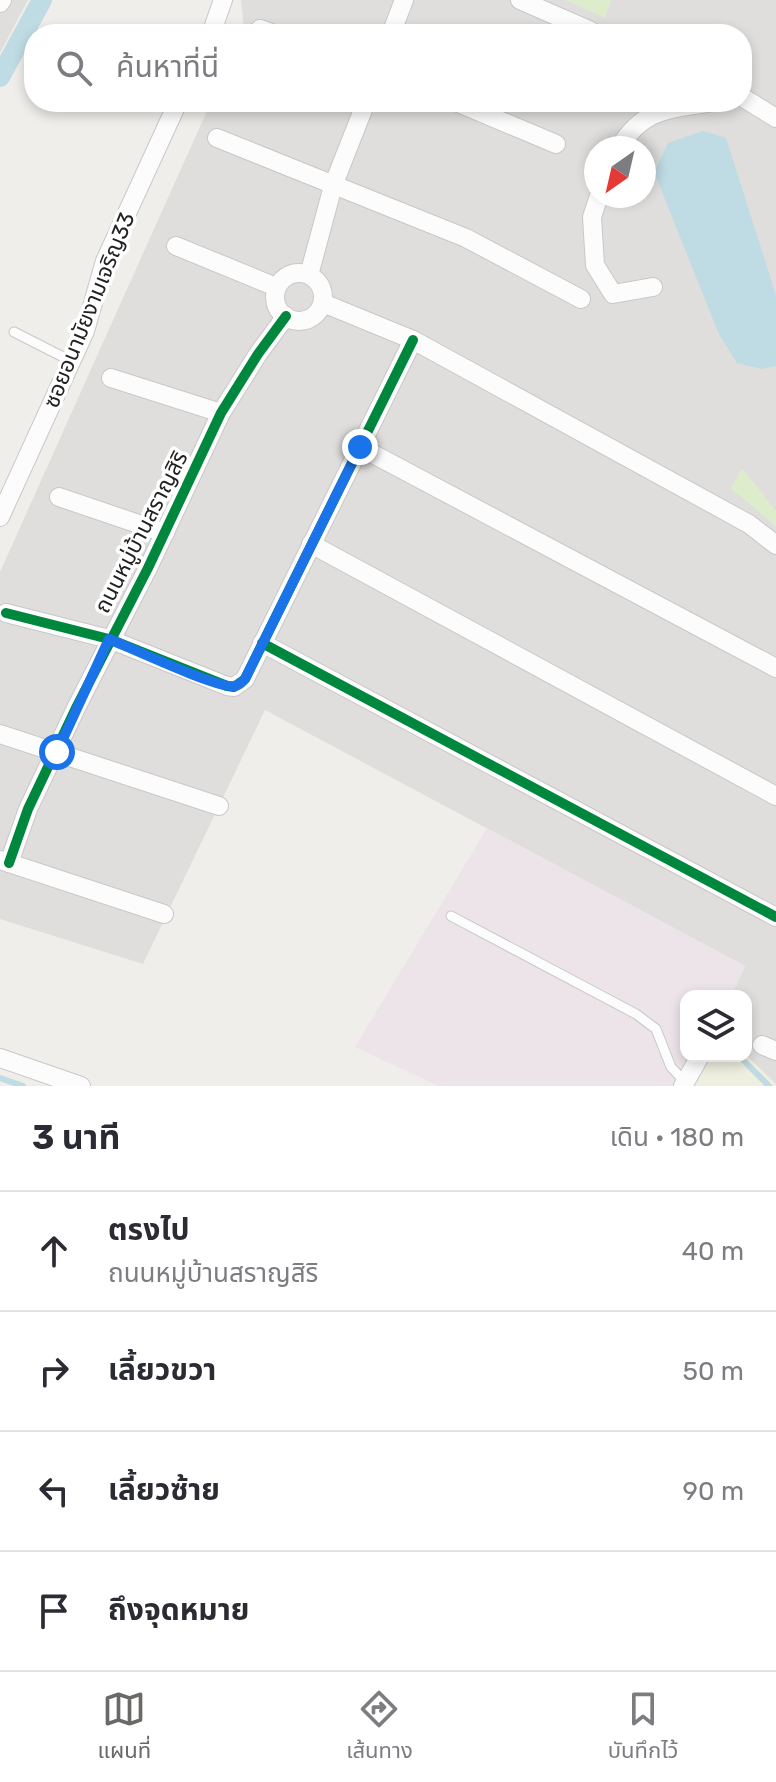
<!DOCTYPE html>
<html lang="th">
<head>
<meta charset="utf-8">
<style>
  :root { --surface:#fff; --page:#f7f7f7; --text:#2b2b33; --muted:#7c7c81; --line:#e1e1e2; --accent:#6a6968 }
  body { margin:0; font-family:Rubik,"Noto Sans Thai",sans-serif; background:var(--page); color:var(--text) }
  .controls { position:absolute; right:24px; bottom:24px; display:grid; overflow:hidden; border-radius:16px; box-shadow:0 4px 12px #0003 }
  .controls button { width:72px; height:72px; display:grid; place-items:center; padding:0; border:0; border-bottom:2px solid var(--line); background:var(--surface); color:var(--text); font:40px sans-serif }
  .compass { position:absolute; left:584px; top:136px; width:72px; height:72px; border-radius:50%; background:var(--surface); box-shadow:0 4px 12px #0003; rotate:214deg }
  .stop { position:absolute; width:24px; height:24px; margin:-18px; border:6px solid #1a73e8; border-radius:50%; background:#fff }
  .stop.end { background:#1a73e8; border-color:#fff; box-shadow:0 2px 8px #0008 }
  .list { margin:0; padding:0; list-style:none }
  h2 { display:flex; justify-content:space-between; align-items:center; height:104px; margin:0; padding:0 32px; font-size:34px }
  h2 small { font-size:26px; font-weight:400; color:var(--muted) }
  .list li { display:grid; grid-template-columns:52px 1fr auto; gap:24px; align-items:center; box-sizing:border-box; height:120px; padding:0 32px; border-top:2px solid var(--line) }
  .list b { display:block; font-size:30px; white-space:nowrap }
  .list p { margin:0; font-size:26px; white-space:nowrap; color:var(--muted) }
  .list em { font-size:26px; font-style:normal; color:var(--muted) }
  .icon { flex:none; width:44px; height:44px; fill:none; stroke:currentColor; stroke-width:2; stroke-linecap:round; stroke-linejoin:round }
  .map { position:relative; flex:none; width:776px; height:1086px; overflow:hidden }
  .search { position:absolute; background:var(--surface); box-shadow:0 4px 12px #0003; left:24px; right:24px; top:24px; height:88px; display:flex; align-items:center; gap:20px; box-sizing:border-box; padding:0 28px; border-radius:32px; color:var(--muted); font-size:30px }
  .sheet { height:584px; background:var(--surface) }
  nav { display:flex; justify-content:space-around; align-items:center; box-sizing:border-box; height:112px; border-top:2px solid var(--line); background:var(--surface); font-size:22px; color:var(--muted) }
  nav a { display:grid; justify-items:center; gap:4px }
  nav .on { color:var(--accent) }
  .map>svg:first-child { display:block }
  .residential { fill:#dfdedc; fill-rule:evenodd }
  .industrial { fill:#ede4e9 }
  .farmland { fill:#efefdf }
  .grass { fill:#ddeccb }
  .water { fill:#bfdbe3 }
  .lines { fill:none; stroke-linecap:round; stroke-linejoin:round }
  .stream { stroke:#bfdbe3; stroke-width:6 }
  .canal { stroke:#bfdbe3; stroke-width:20 }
  .lane-casing { stroke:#c9c8c7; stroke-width:11 }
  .street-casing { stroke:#c9c8c7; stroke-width:20 }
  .lane { stroke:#fdfcfc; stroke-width:9 }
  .street { stroke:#fdfcfc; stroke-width:18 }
  .cycleway-casing { stroke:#fff; stroke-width:15 }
  .cycleway { stroke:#00873e; stroke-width:10 }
  .route { stroke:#1a73e8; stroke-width:10 }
  .labels { text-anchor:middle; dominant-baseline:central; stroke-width:7; stroke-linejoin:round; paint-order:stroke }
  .street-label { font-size:22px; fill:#222; stroke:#fff }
</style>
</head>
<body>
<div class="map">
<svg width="776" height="1086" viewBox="0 0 776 1086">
  <rect width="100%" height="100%" fill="#f0eeeb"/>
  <g class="residential">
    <path d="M0,0H28L0,53Z"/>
    <path d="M241,0H776V1084L746,1055V996H731L745,966L265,710L143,964L0,919V572L211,102H742V34H242L244,29ZM596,148H644V196H596Z"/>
  </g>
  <path class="industrial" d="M487,828L745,966L731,996H686V1056H697L677,1086H438L355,1047Z"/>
  <path class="farmland" d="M746,1055L776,1086H695L713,1056Z"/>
  <g class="grass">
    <path d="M566,0H611L605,18Z"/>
    <path d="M742,468L776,511V527L731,488Z"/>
  </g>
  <path class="water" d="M703,131L726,138L776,295V366L762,369L737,363L719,334L654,172L668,143Z"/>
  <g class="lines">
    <g class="stream">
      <path d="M739,1056L769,1086"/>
      <path d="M0,1078L23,1086"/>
    </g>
    <path class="canal" d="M0,77L42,0"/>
    <g class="lane-casing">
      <g id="lane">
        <path d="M14,332L71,361"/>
        <path d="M451,916L636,1014L656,1029L671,1067L685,1082"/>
      </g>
    </g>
    <g class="street-casing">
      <g id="street">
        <path d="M520,0L591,31"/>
        <path d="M0,3L2,0"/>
        <path d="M260,29L274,34"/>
        <path d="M211,34L223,0"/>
        <path d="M391,34L404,0"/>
        <path d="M742,97L776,118"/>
        <path d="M456,102L556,144"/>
        <path d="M217,138L466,238L581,299"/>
        <path d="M619,148C644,107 669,110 713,102"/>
        <path d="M599,196L592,217L595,265L613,294L653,287"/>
        <path d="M176,246L276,287"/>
        <circle cx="299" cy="297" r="24"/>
        <path d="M309,275L333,186L366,102"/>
        <path d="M323,303L413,340L749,524L776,545"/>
        <path d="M111,378L221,413"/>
        <path d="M360,447L776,668"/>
        <path d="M59,497L165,533"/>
        <path d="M0,517L85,331L105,261L178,102"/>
        <path d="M311,544L776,796"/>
        <path d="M6,613L109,639L227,686L234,687L245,679L413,340"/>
        <path d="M262,643L776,917"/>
        <path d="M0,734L219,806"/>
        <path d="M0,860L164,914"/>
        <path d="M9,863L28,809L77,706L148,568L221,413L258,354L286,316"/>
        <path d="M762,1045L776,1051"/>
        <path d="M0,1058L81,1086"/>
        <path d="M683,1086L700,1056"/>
      </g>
    </g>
    <use href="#lane" class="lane"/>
    <use href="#street" class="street"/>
    <g class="cycleway-casing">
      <g id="cycleway">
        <path d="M6,613L109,639L227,686L234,687L245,679L413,340"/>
        <path d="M262,643L776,917"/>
        <path d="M9,863L28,809L77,706L148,568L221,413L258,354L286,316"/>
      </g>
    </g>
    <use href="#cycleway" class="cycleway"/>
  </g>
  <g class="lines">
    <path class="route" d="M57,752L109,639C129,647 220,690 235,686C240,685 242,682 245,679L360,447"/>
  </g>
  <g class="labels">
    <g class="street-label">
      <text transform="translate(89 310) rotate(-68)">ซอยอนามัยงามเจริญ33</text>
      <text transform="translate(141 532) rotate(-63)">ถนนหมู่บ้านสราญสิริ</text>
    </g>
  </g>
</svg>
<div class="controls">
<button><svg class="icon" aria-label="layers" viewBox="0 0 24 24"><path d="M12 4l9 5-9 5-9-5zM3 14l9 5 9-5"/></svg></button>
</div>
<svg class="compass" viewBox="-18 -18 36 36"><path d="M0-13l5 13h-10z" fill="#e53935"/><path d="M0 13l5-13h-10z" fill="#7c7c81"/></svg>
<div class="stop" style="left:57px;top:752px"></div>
<div class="stop end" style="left:360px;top:447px"></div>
<div class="search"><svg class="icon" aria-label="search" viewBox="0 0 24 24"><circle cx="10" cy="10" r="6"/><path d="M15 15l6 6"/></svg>ค้นหาที่นี่</div>
</div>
<section class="sheet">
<h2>3 นาที<small>เดิน · 180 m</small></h2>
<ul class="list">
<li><svg class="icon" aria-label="ahead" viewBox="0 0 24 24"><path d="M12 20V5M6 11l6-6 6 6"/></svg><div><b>ตรงไป</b><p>ถนนหมู่บ้านสราญสิริ</p></div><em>40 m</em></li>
<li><svg class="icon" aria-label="right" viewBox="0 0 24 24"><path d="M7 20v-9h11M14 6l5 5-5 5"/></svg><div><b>เลี้ยวขวา</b></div><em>50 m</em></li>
<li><svg class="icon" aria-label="left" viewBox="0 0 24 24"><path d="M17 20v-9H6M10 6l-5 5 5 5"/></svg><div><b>เลี้ยวซ้าย</b></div><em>90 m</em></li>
<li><svg class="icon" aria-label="arrive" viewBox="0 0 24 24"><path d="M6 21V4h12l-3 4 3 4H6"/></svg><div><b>ถึงจุดหมาย</b></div></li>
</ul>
</section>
<nav>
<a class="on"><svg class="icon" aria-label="map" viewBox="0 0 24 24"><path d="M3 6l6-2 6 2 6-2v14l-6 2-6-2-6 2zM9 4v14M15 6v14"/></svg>แผนที่</a>
<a><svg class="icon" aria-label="directions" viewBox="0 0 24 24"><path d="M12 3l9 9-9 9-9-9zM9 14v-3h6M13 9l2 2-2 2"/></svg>เส้นทาง</a>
<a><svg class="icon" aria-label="saved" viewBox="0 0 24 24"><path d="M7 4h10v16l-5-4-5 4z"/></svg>บันทึกไว้</a>
</nav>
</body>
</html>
